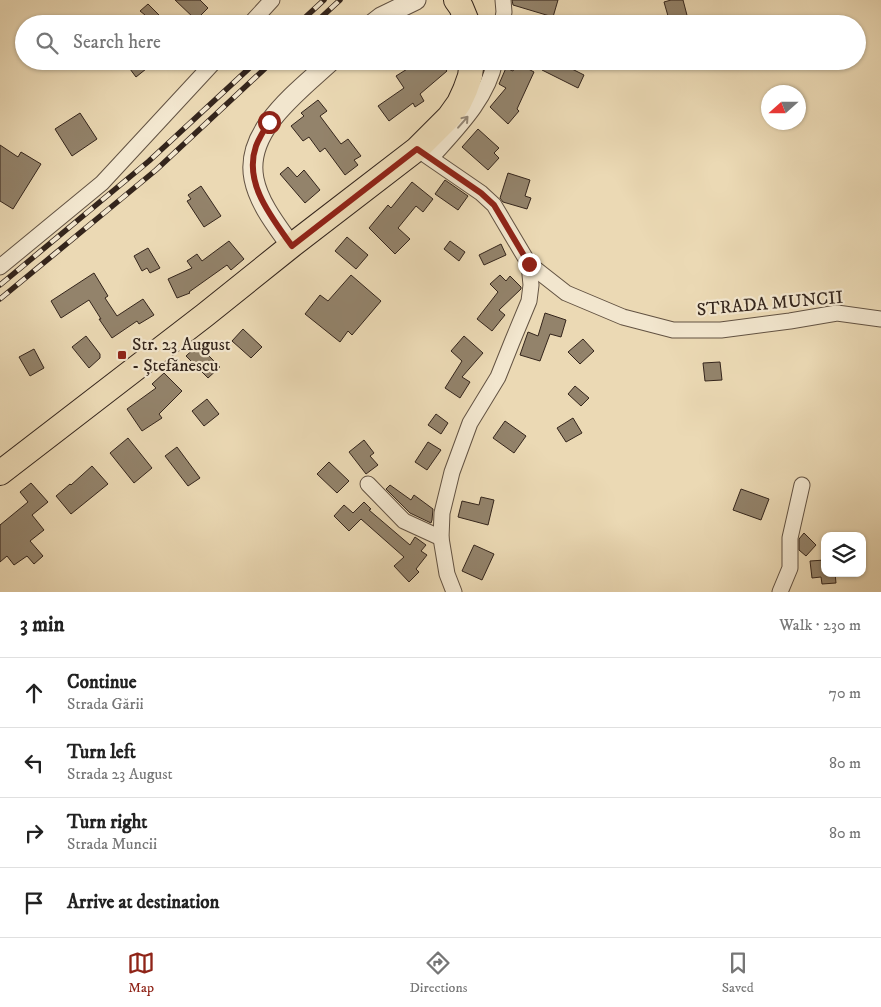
<!DOCTYPE html>
<html lang="en">
<head>
<meta charset="utf-8">
<style>
  :root { --surface:#fff; --page:#f6f6f6; --text:#222; --muted:#767676; --line:#e0e0e0; --accent:#8f2418 }
  body { margin:0; font-family:"IM FELL DW Pica",serif; background:var(--page); color:var(--text) }
  .controls { position:absolute; right:15px; bottom:15px; display:grid; overflow:hidden; border-radius:10px; box-shadow:0 1px 4px #0004 }
  .controls button { width:45px; height:45px; display:grid; place-items:center; padding:0; border:0; border-bottom:1px solid var(--line); background:var(--surface); color:var(--text); font:25px sans-serif }
  .compass { position:absolute; left:761px; top:85px; width:45px; height:45px; border-radius:50%; background:var(--surface); box-shadow:0 1px 4px #0004; rotate:249deg }
  .stop { position:absolute; width:15px; height:15px; margin:-11px; border:4px solid #8f2418; border-radius:50%; background:#fff }
  .stop.end { background:#8f2418; border-color:#fff; box-shadow:0 1px 5px #0008 }
  .list { margin:0; padding:0; list-style:none }
  h2 { display:flex; justify-content:space-between; align-items:center; height:65px; margin:0; padding:0 20px; font-size:21px }
  h2 small { font-size:16px; font-weight:400; color:var(--muted) }
  .list li { display:grid; grid-template-columns:32px 1fr auto; gap:15px; align-items:center; box-sizing:border-box; height:70px; padding:0 20px; border-top:1px solid var(--line) }
  .list b { display:block; font-size:19px; white-space:nowrap }
  .list p { margin:0; font-size:16px; white-space:nowrap; color:var(--muted) }
  .list em { font-size:16px; font-style:normal; color:var(--muted) }
  .icon { flex:none; width:28px; height:28px; fill:none; stroke:currentColor; stroke-width:2; stroke-linecap:round; stroke-linejoin:round }
  .map { position:relative; flex:none; width:881px; height:592px; overflow:hidden }
  .search { position:absolute; background:var(--surface); box-shadow:0 1px 4px #0004; left:15px; right:15px; top:15px; height:55px; display:flex; align-items:center; gap:12px; box-sizing:border-box; padding:0 18px; border-radius:28px; color:var(--muted); font-size:19px }
  .sheet { height:345px; background:var(--surface) }
  nav { display:flex; justify-content:space-around; align-items:center; box-sizing:border-box; height:70px; border-top:1px solid var(--line); background:var(--surface); font-size:14px; color:var(--muted) }
  nav a { display:grid; justify-items:center; gap:2px }
  nav .on { color:var(--accent) }
  .map>svg:first-child { display:block }
  .building { fill:#93836b; stroke:#34251c }
  .lines { fill:none; stroke-linecap:round; stroke-linejoin:round }
  .minor-casing { stroke:#625242; stroke-width:17 }
  .tertiary-casing { stroke:#625242; stroke-width:21 }
  .primary-casing { stroke:#34251c; stroke-width:26 }
  .minor { stroke:#f2e6ce; stroke-width:15 }
  .tertiary { stroke:#f2e6ce; stroke-width:19 }
  .primary { stroke:#ebd9b4; stroke-width:24 }
  .rail-casing { stroke:#34251c; stroke-width:5.5 }
  .rail { stroke:#f2e6ce; stroke-width:4; stroke-dasharray:11; stroke-linecap:butt }
  .oneway { stroke:#938675 }
  .route { stroke:#8f2418; stroke-width:6 }
  .poi-dot { fill:#8f2418; stroke:#f2e6ce; stroke-width:2 }
  .labels { text-anchor:middle; dominant-baseline:central; stroke-width:4.5; stroke-linejoin:round; paint-order:stroke }
  .street-label { font-size:18px; fill:#34251c; stroke:#f2e6ce }
  .poi-label { font-size:18px; fill:#34251c; stroke:#f2e6ce; text-anchor:start }
</style>
</head>
<body>
<div class="map">
<svg width="881" height="592" viewBox="0 0 881 592">
  <rect width="100%" height="100%" fill="#ebd9b4"/>
  <filter id="stains"><feTurbulence type="fractalNoise" baseFrequency=".004" numOctaves="4"/><feColorMatrix values="0 0 0 0 .2 0 0 0 0 .09 0 0 0 0 .02 0 0 0 .5 -.17"/></filter>
  <radialGradient id="worn" r=".72"><stop offset=".6" stop-color="#630" stop-opacity="0"/><stop offset="1" stop-color="#630" stop-opacity=".3"/></radialGradient>
  <g class="building">
    <path d="M175,0H200L208,8L196,20Z"/>
    <path d="M512,0H558L553,17L513,5Z"/>
    <path d="M671,0H683L688,19L670,23L664,2Z"/>
    <path d="M148,4L168,24H136L145,15L140,11Z"/>
    <path d="M124,61H156L136,77Z"/>
    <path d="M420,61H439L447,71L420,94L424,101L415,107L413,103L389,121L378,106L404,88L396,76Z"/>
    <path d="M546,61H556L584,75L578,88L542,70Z"/>
    <path d="M517,63L534,72L517,109L519,111L508,124L490,107L506,88L499,84L506,68L513,71Z"/>
    <path d="M318,100L327,111L320,116L341,144L348,139L361,156L354,160L358,165L345,175L325,148L320,152L309,137L303,141L291,126L304,116L301,113Z"/>
    <path d="M80,113L97,139L72,156L55,129Z"/>
    <path d="M478,129L499,148L494,153L499,158L488,170L462,147Z"/>
    <path d="M0,145L18,157L21,152L41,164L13,209L0,201Z"/>
    <path d="M288,167L297,177L304,170L320,190L305,203L280,174Z"/>
    <path d="M508,173L530,180L525,196L531,198L527,209L503,202L500,198Z"/>
    <path d="M445,180L468,196L458,210L435,194Z"/>
    <path d="M412,182L433,199L423,212L416,206L398,228L410,239L395,254L369,228L388,205L391,208Z"/>
    <path d="M201,186L221,216L204,227L187,201L191,199L188,195Z"/>
    <path d="M347,237L368,255L356,269L335,251Z"/>
    <path d="M229,241L244,259L231,270L227,265L189,292L190,293L177,298L168,279L192,268L187,261L197,254L202,261Z"/>
    <path d="M450,241L465,252L459,261L444,249Z"/>
    <path d="M501,244L506,255L484,265L479,255Z"/>
    <path d="M148,248L160,268L150,273L147,268L142,271L134,256Z"/>
    <path d="M94,273L108,296L105,298L117,316L143,299L154,315L139,324L137,321L112,338L99,319H101L89,300L61,318L51,301Z"/>
    <path d="M351,275L381,301L352,335L348,331L340,342L305,314L320,295L328,301Z"/>
    <path d="M500,275L506,281L510,276L521,287V289L499,310L505,315L492,331L477,319L498,292L490,284Z"/>
    <path d="M545,313L566,320L561,337L550,334L540,361L520,355L528,332L538,336Z"/>
    <path d="M243,329L262,347L251,358L232,341Z"/>
    <path d="M86,336L100,354V358L89,368L72,347Z"/>
    <path d="M464,336L483,353L462,377L470,382L460,398L445,388L462,361L451,351Z"/>
    <path d="M583,339L594,351L580,364L568,352Z"/>
    <path d="M198,345L220,367L208,378L186,356Z"/>
    <path d="M34,349L44,368L30,376L19,357Z"/>
    <path d="M720,362L722,380L705,381L703,363Z"/>
    <path d="M164,373L182,391L159,414L162,418L142,431L127,409L156,388L152,384Z"/>
    <path d="M575,386L589,398L581,406L568,394Z"/>
    <path d="M207,399L219,414L204,426L192,411Z"/>
    <path d="M436,414L448,423L441,434L428,425Z"/>
    <path d="M573,418L582,433L566,442L557,428Z"/>
    <path d="M505,421L526,436L514,453L493,438Z"/>
    <path d="M128,438L152,468L134,483L110,453Z"/>
    <path d="M364,440L374,453L370,456L378,465L366,474L349,452Z"/>
    <path d="M428,442L441,450L427,470L415,462Z"/>
    <path d="M177,447L200,478L188,486L165,456Z"/>
    <path d="M329,462L349,481L337,493L317,474Z"/>
    <path d="M92,466L108,484L71,514L56,496L70,484L71,485Z"/>
    <path d="M31,483L48,502L32,515L44,530L30,541L43,556L34,564L27,556L14,565L7,556L0,562V525L28,502L20,492Z"/>
    <path d="M390,485L411,500L414,495L433,509L432,520L431,523L410,513L386,489Z"/>
    <path d="M741,489L769,499L761,520L733,510Z"/>
    <path d="M481,497L494,500L488,525L458,517L462,501L479,505Z"/>
    <path d="M364,502L371,509L369,510L410,545L415,537L426,545L421,551L427,555L416,569L419,572L409,582L394,566L404,557L361,519L349,531L334,516L344,505L353,513Z"/>
    <path d="M804,533L816,545L806,556L799,550V539Z"/>
    <path d="M474,545L494,554L482,580L462,571Z"/>
    <path d="M825,560V573H835L836,583L822,584L821,577L812,578L810,561Z"/>
  </g>
  <g class="lines">
    <g class="minor-casing">
      <g id="minor">
        <path d="M250,24L272,0"/>
        <path d="M502,24L504,12L503,0"/>
        <path d="M417,149L481,193L494,205L529,264L531,285L529,301L512,342L498,377L470,423L452,472L442,513L441,538L447,574L454,592"/>
        <path d="M431,158C455,131 488,99 495,61"/>
        <path d="M529,264L566,293L623,317L673,330H721L790,321L837,313L881,319"/>
        <path d="M0,267L102,183L215,61"/>
        <path d="M368,484L404,521L441,538"/>
        <path d="M780,592L790,568V538L802,485"/>
      </g>
    </g>
    <g class="tertiary-casing">
      <g id="tertiary">
        <path d="M372,24L381,17L416,0"/>
        <path d="M291,246C277,226 259,204 254,179C244,130 299,91 331,61"/>
      </g>
    </g>
    <g class="primary-casing">
      <g id="primary">
        <path d="M456,0L461,7L468,24"/>
        <path d="M0,473L205,315L291,246L417,149L449,117L459,103L465,90L470,76L472,61"/>
      </g>
    </g>
    <use href="#minor" class="minor"/>
    <use href="#tertiary" class="tertiary"/>
    <use href="#primary" class="primary"/>
    <g class="rail-casing">
      <g id="rail">
        <path d="M298,24L324,0"/>
        <path d="M314,24L340,0"/>
        <path d="M0,285L149,161L257,61"/>
        <path d="M0,299L156,170L273,61"/>
      </g>
    </g>
    <use href="#rail" class="rail"/>
  </g>
  <defs><path id="oneway-shaft" d="M-6 0H5M1.5-3L5.5 0L1.5 3" fill="none" stroke-width="1.6" stroke-linecap="round" stroke-linejoin="round" transform="scale(1.25)"/></defs>
  <use class="oneway" href="#oneway-shaft" transform="translate(463 122) rotate(-49)"/>
  <g class="lines">
    <path class="route" d="M269,122C264,130 259,138 256,146C243,183 272,218 292,246L417,149L481,193L494,205L529,264"/>
  </g>
  <rect class="poi-dot" x="117" y="350" width="10" height="10" rx="2.5"/>
  <g class="labels">
    <g class="street-label">
      <text transform="translate(770 304) rotate(-5)">STRADA MUNCII</text>
    </g>
    <g class="poi-label">
      <text x="132" y="345">Str. 23 August<tspan x="132" dy="21">- Ștefănescu</tspan></text>
    </g>
  </g>
  <rect width="100%" height="100%" filter="url(#stains)"/>
  <rect width="100%" height="100%" fill="url(#worn)"/>
</svg>
<div class="controls">
<button><svg class="icon" aria-label="layers" viewBox="0 0 24 24"><path d="M12 4l9 5-9 5-9-5zM3 14l9 5 9-5"/></svg></button>
</div>
<svg class="compass" viewBox="-18 -18 36 36"><path d="M0-13l5 13h-10z" fill="#e53935"/><path d="M0 13l5-13h-10z" fill="#767676"/></svg>
<div class="stop" style="left:269px;top:122px"></div>
<div class="stop end" style="left:529px;top:264px"></div>
<div class="search"><svg class="icon" aria-label="search" viewBox="0 0 24 24"><circle cx="10" cy="10" r="6"/><path d="M15 15l6 6"/></svg>Search here</div>
</div>
<section class="sheet">
<h2>3 min<small>Walk · 230 m</small></h2>
<ul class="list">
<li><svg class="icon" aria-label="ahead" viewBox="0 0 24 24"><path d="M12 20V5M6 11l6-6 6 6"/></svg><div><b>Continue</b><p>Strada Gării</p></div><em>70 m</em></li>
<li><svg class="icon" aria-label="left" viewBox="0 0 24 24"><path d="M17 20v-9H6M10 6l-5 5 5 5"/></svg><div><b>Turn left</b><p>Strada 23 August</p></div><em>80 m</em></li>
<li><svg class="icon" aria-label="right" viewBox="0 0 24 24"><path d="M7 20v-9h11M14 6l5 5-5 5"/></svg><div><b>Turn right</b><p>Strada Muncii</p></div><em>80 m</em></li>
<li><svg class="icon" aria-label="arrive" viewBox="0 0 24 24"><path d="M6 21V4h12l-3 4 3 4H6"/></svg><div><b>Arrive at destination</b></div></li>
</ul>
</section>
<nav>
<a class="on"><svg class="icon" aria-label="map" viewBox="0 0 24 24"><path d="M3 6l6-2 6 2 6-2v14l-6 2-6-2-6 2zM9 4v14M15 6v14"/></svg>Map</a>
<a><svg class="icon" aria-label="directions" viewBox="0 0 24 24"><path d="M12 3l9 9-9 9-9-9zM9 14v-3h6M13 9l2 2-2 2"/></svg>Directions</a>
<a><svg class="icon" aria-label="saved" viewBox="0 0 24 24"><path d="M7 4h10v16l-5-4-5 4z"/></svg>Saved</a>
</nav>
</body>
</html>
